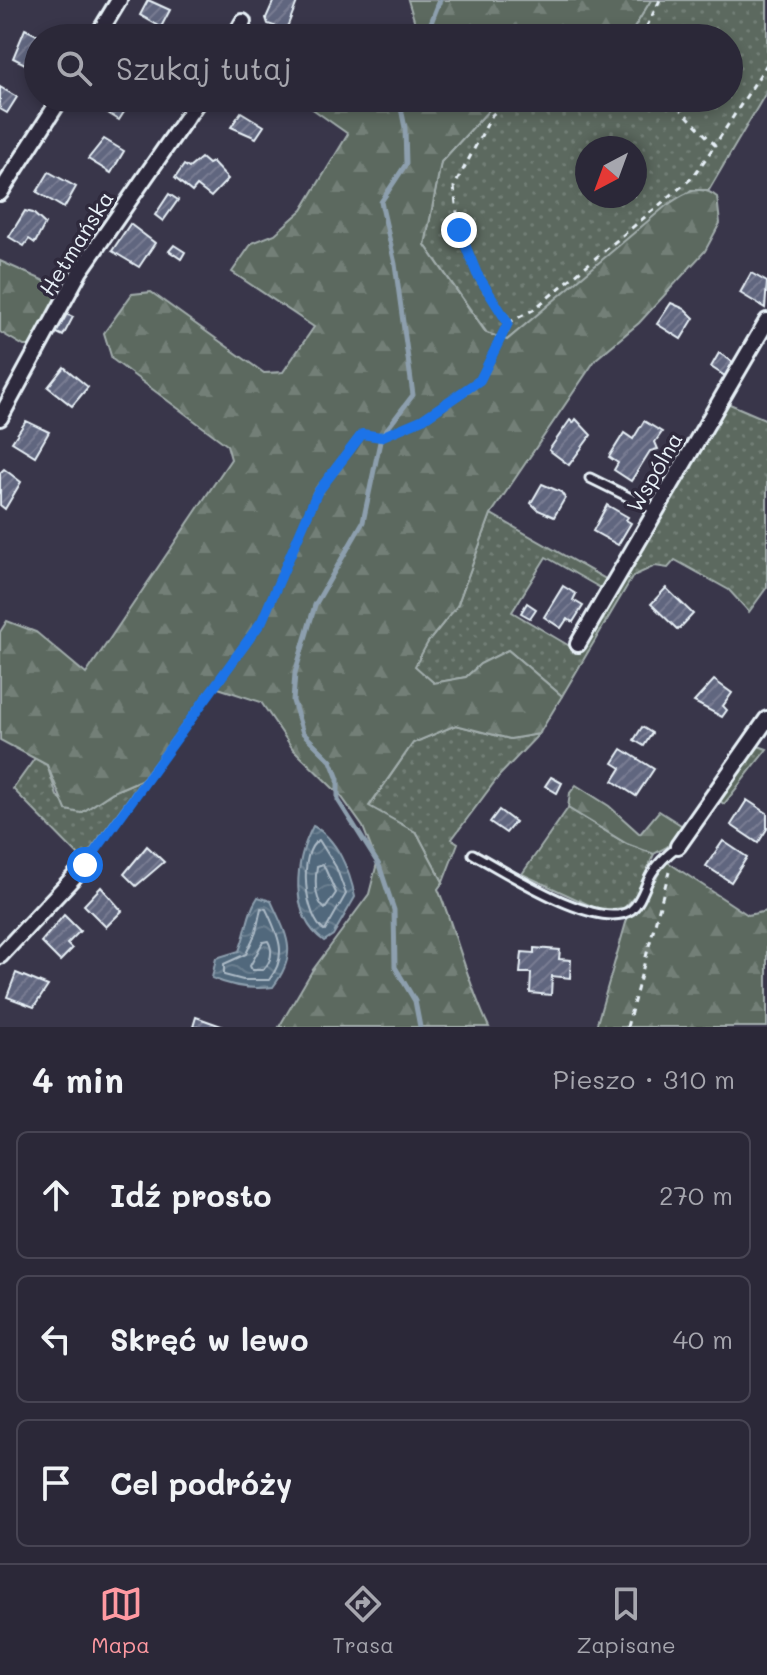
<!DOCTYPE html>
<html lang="pl">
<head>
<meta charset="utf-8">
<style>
  :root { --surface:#2b2838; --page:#373443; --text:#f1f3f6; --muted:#a6a6ae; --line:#474453; --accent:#ff9aa2 }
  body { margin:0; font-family:Mali,sans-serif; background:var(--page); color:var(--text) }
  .compass { position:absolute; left:575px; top:136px; width:72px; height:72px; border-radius:50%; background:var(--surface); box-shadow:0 4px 12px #0003; rotate:221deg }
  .stop { position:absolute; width:24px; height:24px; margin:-18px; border:6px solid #1a73e8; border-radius:50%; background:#fff }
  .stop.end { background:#1a73e8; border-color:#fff; box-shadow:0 2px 8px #0008 }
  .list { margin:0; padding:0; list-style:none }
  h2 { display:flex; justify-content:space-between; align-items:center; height:104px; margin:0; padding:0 32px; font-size:34px }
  h2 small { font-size:26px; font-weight:400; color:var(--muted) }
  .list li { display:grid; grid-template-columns:52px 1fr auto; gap:24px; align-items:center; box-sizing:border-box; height:128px; margin:0 16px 16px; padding:0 16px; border:2px solid var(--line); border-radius:12px }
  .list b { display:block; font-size:30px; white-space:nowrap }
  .list em { font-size:26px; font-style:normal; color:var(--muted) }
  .icon { flex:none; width:44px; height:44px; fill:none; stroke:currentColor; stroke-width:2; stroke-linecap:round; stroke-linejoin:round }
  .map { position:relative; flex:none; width:767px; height:1027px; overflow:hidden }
  .search { position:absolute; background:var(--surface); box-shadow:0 4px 12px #0003; left:24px; right:24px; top:24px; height:88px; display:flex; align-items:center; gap:20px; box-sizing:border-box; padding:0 28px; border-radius:44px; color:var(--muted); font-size:30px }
  .sheet { height:536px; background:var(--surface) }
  nav { display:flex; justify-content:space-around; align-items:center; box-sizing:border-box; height:112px; border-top:2px solid var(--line); background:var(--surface); font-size:22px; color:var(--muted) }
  nav a { display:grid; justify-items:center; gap:4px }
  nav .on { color:var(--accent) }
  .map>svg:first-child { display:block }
  .green { fill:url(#green-dots); stroke:#a2adac; stroke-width:2; fill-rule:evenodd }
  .forest { fill:url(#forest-firs); stroke:#a2adac; stroke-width:2 }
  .water { fill:url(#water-waves); stroke:#8d9fae; stroke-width:2 }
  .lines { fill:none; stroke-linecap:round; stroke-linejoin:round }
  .shore { stroke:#acbac6; stroke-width:2 }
  .stream { stroke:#8d9fae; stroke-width:5 }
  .building { fill:url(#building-hatch); stroke:#e8f1f8; stroke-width:2 }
  .lane-casing { stroke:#e8f1f8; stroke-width:13 }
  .street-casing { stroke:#e8f1f8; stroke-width:20 }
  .path { stroke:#e8f1f8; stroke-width:3; stroke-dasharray:6 6; stroke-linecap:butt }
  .lane { stroke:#2f2a3d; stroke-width:7 }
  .street { stroke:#2f2a3d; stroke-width:14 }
  .route { stroke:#1a73e8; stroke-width:10 }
  .labels { text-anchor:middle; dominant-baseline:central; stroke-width:7; stroke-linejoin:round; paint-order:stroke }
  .street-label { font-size:22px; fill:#e8f1f8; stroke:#2f2a3d }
</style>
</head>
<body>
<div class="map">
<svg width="767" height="1027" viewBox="0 0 767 1027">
  <defs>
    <pattern id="green-dots" width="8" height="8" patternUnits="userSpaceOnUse" patternTransform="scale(2)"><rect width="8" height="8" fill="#5b695f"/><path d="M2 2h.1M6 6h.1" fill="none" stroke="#737f77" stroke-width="1.8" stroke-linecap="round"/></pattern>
    <pattern id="forest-firs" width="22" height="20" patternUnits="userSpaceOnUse" patternTransform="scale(2)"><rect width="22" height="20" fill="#5b695f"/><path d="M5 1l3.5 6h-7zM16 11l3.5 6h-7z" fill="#737f77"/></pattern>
    <pattern id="water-waves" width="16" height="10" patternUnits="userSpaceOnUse" patternTransform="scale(2)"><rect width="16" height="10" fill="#51687c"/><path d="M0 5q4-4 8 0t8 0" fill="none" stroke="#6a7e8f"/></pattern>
    <pattern id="building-hatch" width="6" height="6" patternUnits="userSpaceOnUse" patternTransform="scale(2)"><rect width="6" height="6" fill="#61667f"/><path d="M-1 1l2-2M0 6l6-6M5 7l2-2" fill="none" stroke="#787c92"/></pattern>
  </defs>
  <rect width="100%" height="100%" fill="#39364a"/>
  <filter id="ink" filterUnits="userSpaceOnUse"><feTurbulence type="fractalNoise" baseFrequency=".0125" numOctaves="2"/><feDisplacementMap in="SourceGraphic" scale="16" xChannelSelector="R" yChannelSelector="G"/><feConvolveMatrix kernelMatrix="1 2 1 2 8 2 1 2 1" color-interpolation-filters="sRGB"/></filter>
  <g filter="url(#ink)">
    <g class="green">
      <path d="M651,0H767V91L709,190H691L507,340L487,333L425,245L441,162L500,98H729V38H624L631,33ZM587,148H635V196H587Z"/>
      <path d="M725,402L767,420V587L749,612L729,590L675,560L668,568L655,566L633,576L562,696L508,650L480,664L466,677L434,683L414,666L428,642L457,606L491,514L609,581L604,590L546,557L512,612L578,651Z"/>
      <path d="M456,725L510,739L539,734L499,776L452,839L458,843L443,882L417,833L369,807L413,743Z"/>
      <path d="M758,746L767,749L724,804L716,798Z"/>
      <path d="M35,758L47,765L57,796L81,813L113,792L143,779L83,860L13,789Z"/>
      <path d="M568,808L627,844L654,854L637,894L624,908L600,910L522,874Z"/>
    </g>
    <g class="forest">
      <path d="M408,0H651L631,33L624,38H406L415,23Z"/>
      <path d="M297,98H500L441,162L425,245L486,333L507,340L667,205C684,194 699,182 717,197L720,223L705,251L639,323L596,359L491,514L457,606L428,642L415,666L434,683L466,677L480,664L508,650L562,696L539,734L510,739L456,725L413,743L369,806L417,833L443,882L438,889C457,935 467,982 489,1027H279L312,971L369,894L377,863L363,827L341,796L293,749L261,702L212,686L143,779L113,792L81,813L66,810L47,765L0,740V632L7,621L36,632L86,674L231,459L227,445L112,359L104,333L132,294L151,292L264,373L283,372L314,327L232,272L252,243L275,234L302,210L348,134Z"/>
      <path d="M0,261L47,282L62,293L35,346H24L0,332Z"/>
      <path d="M576,785L609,806L640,834L659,811L684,827L667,847L654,854L627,844L568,808L570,793Z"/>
      <path d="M666,861L748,915L767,911V1027H596L627,919L640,906Z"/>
    </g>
    <g class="water">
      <path d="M313,826C337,838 350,872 355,897L333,935L324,941C288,915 295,861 313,826Z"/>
      <path d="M258,897L271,901C287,936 299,953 273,987C251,990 233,987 212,978L216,958L239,951C247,932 247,913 258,897Z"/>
    </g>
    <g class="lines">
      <g class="shore">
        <path d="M319,840L336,867L346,894L325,931C305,919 297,851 319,840Z"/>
        <path d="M323,864L336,893L325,909C314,900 315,880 317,866Z"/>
        <path d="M261,908L266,909C278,935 289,955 269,980H243L224,975V964L246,954L256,932Z"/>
        <path d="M268,941C274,951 271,962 263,970H252L250,966L263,942Z"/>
      </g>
      <g class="stream">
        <path d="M425,38L440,0"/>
        <path d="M399,98L405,128L406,164L381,202L395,264L413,395L381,437L363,522L315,605L295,673L293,701L303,733L331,761L338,779V800L379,865L394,910L395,967L415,1001L420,1027"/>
      </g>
    </g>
    <g class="building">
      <path d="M148,0L170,10L161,27L140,15Z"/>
      <path d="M274,0L297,2L286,30L268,24L266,18Z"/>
      <path d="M25,29L43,38H38L35,69L13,58Z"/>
      <path d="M0,87L17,97L7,113L0,109Z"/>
      <path d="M96,98H133L119,120L93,104Z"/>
      <path d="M241,112L264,126L256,138L231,127Z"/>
      <path d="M104,139L124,151L111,173L88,159Z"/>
      <path d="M201,158L208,164L212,162L228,179L211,197L197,186L192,192L175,178L184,165L189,168Z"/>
      <path d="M49,172L76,187L64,208L37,192Z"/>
      <path d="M169,194L178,200L163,221L155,215Z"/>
      <path d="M25,211L33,213L45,224L35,243L29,239L24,246L9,237Z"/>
      <path d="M130,224L155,243L139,267L112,251Z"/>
      <path d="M174,245L185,252L181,259L169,251Z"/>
      <path d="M751,273L767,282L765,308L740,293Z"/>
      <path d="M671,303L685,309L694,318L681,339L657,324Z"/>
      <path d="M64,313L73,317L63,336L55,332Z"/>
      <path d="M719,353L733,362L725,376L711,367Z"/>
      <path d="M64,367L88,387L72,406L48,387Z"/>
      <path d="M576,419L591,435L569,465L549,450L570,420L573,423Z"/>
      <path d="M26,421L49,432L35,456L12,442Z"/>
      <path d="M644,421L662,432L655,442L658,449L650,451L631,481L614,470L618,463L609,457L624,433L633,439Z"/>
      <path d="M4,469L21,482L5,509L0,505V473Z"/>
      <path d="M542,484L561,492L565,498L554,517L538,510L531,503Z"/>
      <path d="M607,505L628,517L626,520L631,523L618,545L593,531Z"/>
      <path d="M563,586L576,594L573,600L583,606L573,622L567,619L561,628L544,617Z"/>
      <path d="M666,588L693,614L678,630L651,604Z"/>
      <path d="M527,603L536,609L530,618L521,613Z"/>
      <path d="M714,680L732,693L723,706L727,710L722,717L694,702Z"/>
      <path d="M642,727L652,733L644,746L634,740Z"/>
      <path d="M622,749L654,769L636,796L613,781L621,768L613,763Z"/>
      <path d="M551,777L562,783L557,793L545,786Z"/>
      <path d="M747,800L767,813V829L758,843L731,825Z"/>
      <path d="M499,810L515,822L506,833L490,822Z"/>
      <path d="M723,841L747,857L731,882L706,866Z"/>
      <path d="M147,846L164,862L136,886L124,874Z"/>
      <path d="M101,887L122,911L106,927L84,905Z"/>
      <path d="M64,915L80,931L67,944L72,949L60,961L41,942Z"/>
      <path d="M534,948L560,950L559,959L571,960L570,978L552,976L551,995L530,993L531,973H520L522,952L534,953Z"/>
      <path d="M16,973L48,986L34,1007L7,997Z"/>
      <path d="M196,1017L224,1027H193Z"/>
    </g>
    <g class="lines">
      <g class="lane-casing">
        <g id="lane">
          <path d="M590,478L657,511"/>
          <path d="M473,854C505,871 599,933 631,910C642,901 645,884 652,873C659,862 668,854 678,846"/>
        </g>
      </g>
      <g class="street-casing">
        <g id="street">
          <path d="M96,38L119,0"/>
          <path d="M234,38L243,22"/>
          <path d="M0,193L61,98"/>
          <path d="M0,418L80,271L200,98"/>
          <path d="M578,644L767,321"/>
          <path d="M678,846L767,719"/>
          <path d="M0,956L85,865"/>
        </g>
      </g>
      <g class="path">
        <path d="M641,38L660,0"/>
        <path d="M670,98L715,145L767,64"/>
        <path d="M508,323L533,310L693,177L715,145"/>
        <path d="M94,852L262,621L317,493L362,434L381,437L423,419L480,380L508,323L477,274L459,230L454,187L492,115L511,98"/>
        <path d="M627,1027L669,872"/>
      </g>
      <use href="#lane" class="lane"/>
      <use href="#street" class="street"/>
    </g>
  </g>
  <g class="lines" filter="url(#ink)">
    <path class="route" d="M85,865L262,621L317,493L362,434L381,437L423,419L480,380L508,323L477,274L459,230"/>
  </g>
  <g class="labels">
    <g class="street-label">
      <text transform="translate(76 243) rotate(-58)">Hetmańska</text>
      <text transform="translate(654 472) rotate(-60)">Wspólna</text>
    </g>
  </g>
</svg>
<svg class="compass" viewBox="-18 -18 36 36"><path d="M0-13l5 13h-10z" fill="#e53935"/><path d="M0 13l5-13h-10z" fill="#a6a6ae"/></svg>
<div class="stop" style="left:85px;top:865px"></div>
<div class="stop end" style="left:459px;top:230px"></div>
<div class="search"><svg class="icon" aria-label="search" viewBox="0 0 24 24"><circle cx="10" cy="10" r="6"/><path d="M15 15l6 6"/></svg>Szukaj tutaj</div>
</div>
<section class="sheet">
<h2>4 min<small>Pieszo · 310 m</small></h2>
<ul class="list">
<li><svg class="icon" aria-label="ahead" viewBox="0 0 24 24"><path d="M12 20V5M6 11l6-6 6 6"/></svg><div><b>Idź prosto</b></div><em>270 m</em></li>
<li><svg class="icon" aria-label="left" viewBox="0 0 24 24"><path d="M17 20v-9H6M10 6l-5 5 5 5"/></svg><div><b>Skręć w lewo</b></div><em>40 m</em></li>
<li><svg class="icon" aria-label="arrive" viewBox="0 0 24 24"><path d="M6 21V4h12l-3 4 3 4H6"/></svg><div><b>Cel podróży</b></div></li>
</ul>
</section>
<nav>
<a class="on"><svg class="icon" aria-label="map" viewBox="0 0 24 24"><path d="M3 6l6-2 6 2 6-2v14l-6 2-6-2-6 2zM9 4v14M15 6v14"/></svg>Mapa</a>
<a><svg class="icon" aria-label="directions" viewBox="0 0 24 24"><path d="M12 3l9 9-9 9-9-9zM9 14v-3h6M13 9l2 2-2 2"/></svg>Trasa</a>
<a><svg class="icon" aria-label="saved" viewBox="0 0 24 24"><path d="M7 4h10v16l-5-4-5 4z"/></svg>Zapisane</a>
</nav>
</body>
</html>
